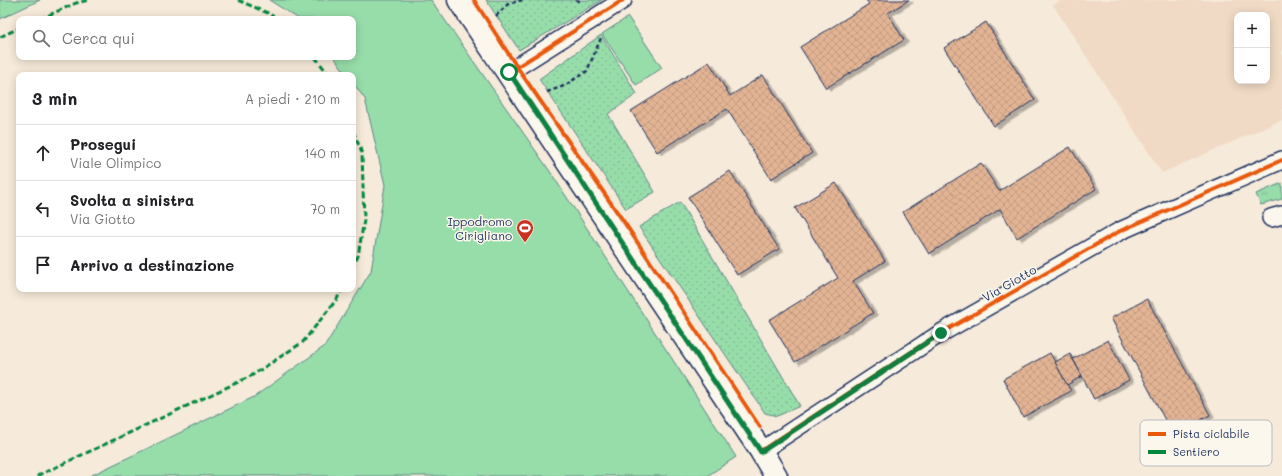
<!DOCTYPE html>
<html lang="it">
<head>
<meta charset="utf-8">
<style>
  :root { --surface:#fff; --page:#f2f2f2; --text:#202124; --muted:#757577; --line:#e0e0e0 }
  body { margin:0; font-family:Mali,sans-serif; background:var(--page); color:var(--text) }
  .controls { position:absolute; right:12px; top:12px; display:grid; overflow:hidden; border-radius:8px; box-shadow:0 2px 10px #0003 }
  .controls button { width:36px; height:36px; display:grid; place-items:center; padding:0; border:0; border-bottom:1px solid var(--line); background:var(--surface); color:var(--text); font:20px sans-serif }
  .stop { position:absolute; width:12px; height:12px; margin:-9px; border:3px solid #0b8043; border-radius:50%; background:#fff }
  .stop.end { background:#0b8043; border-color:#fff; box-shadow:0 1px 4px #0008 }
  .list { margin:0; padding:0; list-style:none }
  h2 { display:flex; justify-content:space-between; align-items:center; height:52px; margin:0; padding:0 16px; font-size:17px }
  h2 small { font-size:13px; font-weight:400; color:var(--muted) }
  .list li { display:grid; grid-template-columns:26px 1fr auto; gap:12px; align-items:center; box-sizing:border-box; height:56px; padding:0 16px; border-top:1px solid var(--line) }
  .list b { display:block; font-size:15px; white-space:nowrap }
  .list p { margin:0; font-size:13px; white-space:nowrap; color:var(--muted) }
  .list em { font-size:13px; font-style:normal; color:var(--muted) }
  .icon { flex:none; width:22px; height:22px; fill:none; stroke:currentColor; stroke-width:2; stroke-linecap:round; stroke-linejoin:round }
  .map { position:relative; flex:none; width:1282px; height:476px; overflow:hidden }
  .search { position:absolute; background:var(--surface); box-shadow:0 2px 10px #0003; left:16px; top:16px; width:340px; height:44px; display:flex; align-items:center; gap:10px; box-sizing:border-box; padding:0 14px; border-radius:8px; color:var(--muted); font-size:15px }
  .panel { position:absolute; background:var(--surface); box-shadow:0 2px 10px #0003; left:16px; top:72px; width:340px; height:220px; border-radius:8px }
  .map>svg:first-child { display:block }
  .built { fill:#f0dac5; fill-rule:evenodd }
  .grass { fill:url(#grass-dots); stroke:#598684 }
  .park { fill:url(#park-tufts); stroke:#598684 }
  .pitch { fill:#97ddaa; stroke:#598684 }
  .building { fill:url(#building-cross-hatch); stroke:#1b2f5e; filter:url(#shadow) }
  .lines { fill:none; stroke-linecap:round; stroke-linejoin:round }
  .minor-casing { stroke:#1b2f5e; stroke-width:20 }
  .secondary-casing { stroke:#1b2f5e; stroke-width:25 }
  .path { stroke:#1b2f5e; stroke-width:2.5; stroke-dasharray:4 3; stroke-linecap:butt }
  .minor { stroke:#fbf7ec; stroke-width:17 }
  .secondary { stroke:#fbf7ec; stroke-width:22 }
  .quiet { stroke:#00873e; stroke-width:3; stroke-dasharray:6 3; stroke-linecap:butt }
  .cycleway-casing { stroke:#fbf7ec; stroke-width:6 }
  .cycleway { stroke:#e8590c; stroke-width:4 }
  .route { stroke:#0b8043; stroke-width:5 }
  .labels { text-anchor:middle; dominant-baseline:central; stroke-width:3; stroke-linejoin:round; paint-order:stroke }
  .poi-label { font-size:12px; fill:#1b2f5e; stroke:#fbf7ec; text-anchor:end }
  .street-label { font-size:12px; fill:#1b2f5e; stroke:#fbf7ec }
  .key { fill:#fbf7ec; stroke:#b8bbc1; stroke-width:1 }
  .key-label { font-size:11px; fill:#1b2f5e }
</style>
</head>
<body>
<div class="map">
<svg width="1282" height="476" viewBox="0 0 1282 476">
  <defs>
    <pattern id="grass-dots" width="8" height="8" patternUnits="userSpaceOnUse"><rect width="8" height="8" fill="#97ddaa"/><path d="M2 2h.1M6 6h.1" fill="none" stroke="#82be95" stroke-width="1.8" stroke-linecap="round"/></pattern>
    <pattern id="park-tufts" width="24" height="20" patternUnits="userSpaceOnUse"><rect width="24" height="20" fill="#97ddaa"/><path d="M3 7l-1-3M5 7V3M7 7l1-3M15 17l-1-3M17 17v-4M19 17l1-3" fill="none" stroke="#82be95"/></pattern>
    <pattern id="building-cross-hatch" width="8" height="8" patternUnits="userSpaceOnUse"><rect width="8" height="8" fill="#e3b494"/><path d="M0 0l8 8M0 8l8-8" fill="none" stroke="#c29b82"/></pattern>
    <filter id="shadow"><feDropShadow dx="4.5" dy="2.5" stdDeviation="0" flood-color="#0004"/></filter>
  </defs>
  <rect width="100%" height="100%" fill="#f6eada"/>
  <filter id="ink" filterUnits="userSpaceOnUse"><feTurbulence type="fractalNoise" baseFrequency=".025" numOctaves="2"/><feDisplacementMap in="SourceGraphic" scale="8" xChannelSelector="R" yChannelSelector="G"/><feConvolveMatrix kernelMatrix="1 2 1 2 8 2 1 2 1" color-interpolation-filters="sRGB"/></filter>
  <g filter="url(#ink)">
    <path class="built" d="M1062,0H1282V120L1162,173L1053,5ZM1237,15H1267V81H1237Z"/>
    <g class="grass">
      <path d="M486,0H602L519,50Z"/>
      <path d="M601,35L637,94L608,114L655,192L626,209L539,79Z"/>
      <path d="M680,202L800,406L777,416L765,413L639,227Z"/>
    </g>
    <path class="park" d="M1282,183V199L1261,205L1256,194Z"/>
    <g class="pitch">
      <path d="M0,0H40L0,19Z"/>
      <path d="M269,0H431L549,170L736,457L707,476H90L254,397L325,346L371,271L385,185L365,99L353,83V75H347L334,57H353V19H299Z"/>
      <path d="M628,17L662,68L636,85L602,34Z"/>
    </g>
    <g class="building">
      <path d="M866,0H909L888,13L904,40L826,88L800,47L869,4Z"/>
      <path d="M986,22L1035,100L994,126L944,48Z"/>
      <path d="M709,62L730,96L763,75L812,153L771,179L727,109L657,152L631,111Z"/>
      <path d="M1070,147L1096,189L1017,238L1000,209L929,254L903,212L981,163L999,191Z"/>
      <path d="M730,171L779,249L737,275L688,197Z"/>
      <path d="M836,183L885,261L853,281L873,313L795,362L769,320L838,278L795,208Z"/>
      <path d="M1147,299L1210,415L1173,435L1111,318Z"/>
      <path d="M1108,340L1129,380L1094,399L1073,359Z"/>
      <path d="M1050,353L1071,391L1023,417L1003,379Z"/>
      <path d="M1070,354L1082,376L1067,385L1055,362Z"/>
    </g>
    <g class="lines">
      <g class="minor-casing">
        <g id="minor">
          <path d="M509,72L623,0"/>
          <path d="M1271,218L1282,215"/>
          <path d="M761,451L941,333L1120,231L1282,160"/>
        </g>
      </g>
      <g class="secondary-casing">
        <path id="secondary" d="M459,0L761,451L776,476"/>
      </g>
      <g class="path">
        <path d="M576,0L582,2"/>
        <path d="M496,16L508,4L522,0"/>
        <path d="M547,92L564,86L587,71L601,38"/>
      </g>
      <use href="#minor" class="minor"/>
      <use href="#secondary" class="secondary"/>
      <g class="quiet">
        <path d="M238,0L270,14L276,19"/>
        <path d="M40,19L76,3L89,0"/>
        <path d="M0,37L19,28"/>
        <path d="M315,57L329,75"/>
        <path d="M353,131L362,153L364,220L358,256L353,266"/>
        <path d="M37,476L251,376L303,342L337,299L342,289"/>
      </g>
      <g class="cycleway-casing">
        <g id="cycleway">
          <path d="M474,0L517,67L624,222L760,427"/>
          <path d="M509,72L623,0"/>
          <path d="M761,451L941,333L1120,231L1282,160"/>
        </g>
      </g>
      <use href="#cycleway" class="cycleway"/>
    </g>
  </g>
  <g class="lines" filter="url(#ink)">
    <path class="route" d="M509,72L761,452L941,333"/>
  </g>
  <defs>
    <g id="stadium-pin" transform="scale(0.9)"><path d="M0 17L-7.5 6A9.5 9.5 0 1 1 7.5 6Z" fill="#c8321e" stroke="#fbf7ec"/><path d="M0-5a6.5 5 0 1 0 0 10a6.5 5 0 1 0 0-10ZM-3.5-1.8h7v3.6h-7Z" fill="#fff"/></g>
  </defs>
  <g fill-rule="evenodd">
    <use href="#stadium-pin" x="525" y="228"/>
  </g>
  <g class="labels">
    <g class="poi-label">
      <text x="512" y="221">Ippodromo<tspan x="512" dy="14">Cirigliano</tspan></text>
    </g>
    <g class="street-label">
      <text transform="translate(1009 283) rotate(-30)">Via Giotto</text>
    </g>
  </g>
  <rect x="1140" y="420" width="132" height="46" rx="6" class="key"/>
  <rect x="1148" y="432" width="18" height="4" fill="#e8590c"/>
  <rect x="1148" y="450" width="18" height="4" fill="#00873e"/>
  <g class="key-label">
    <text x="1173" y="438">Pista ciclabile</text>
    <text x="1173" y="456">Sentiero</text>
  </g>
</svg>
<div class="controls">
<button>+</button>
<button>−</button>
</div>
<div class="stop" style="left:509px;top:72px"></div>
<div class="stop end" style="left:941px;top:333px"></div>
<div class="search"><svg class="icon" aria-label="search" viewBox="0 0 24 24"><circle cx="10" cy="10" r="6"/><path d="M15 15l6 6"/></svg>Cerca qui</div>
<section class="panel">
<h2>3 min<small>A piedi · 210 m</small></h2>
<ul class="list">
<li><svg class="icon" aria-label="ahead" viewBox="0 0 24 24"><path d="M12 20V5M6 11l6-6 6 6"/></svg><div><b>Prosegui</b><p>Viale Olimpico</p></div><em>140 m</em></li>
<li><svg class="icon" aria-label="left" viewBox="0 0 24 24"><path d="M17 20v-9H6M10 6l-5 5 5 5"/></svg><div><b>Svolta a sinistra</b><p>Via Giotto</p></div><em>70 m</em></li>
<li><svg class="icon" aria-label="arrive" viewBox="0 0 24 24"><path d="M6 21V4h12l-3 4 3 4H6"/></svg><div><b>Arrivo a destinazione</b></div></li>
</ul>
</section>
</div>
</body>
</html>
